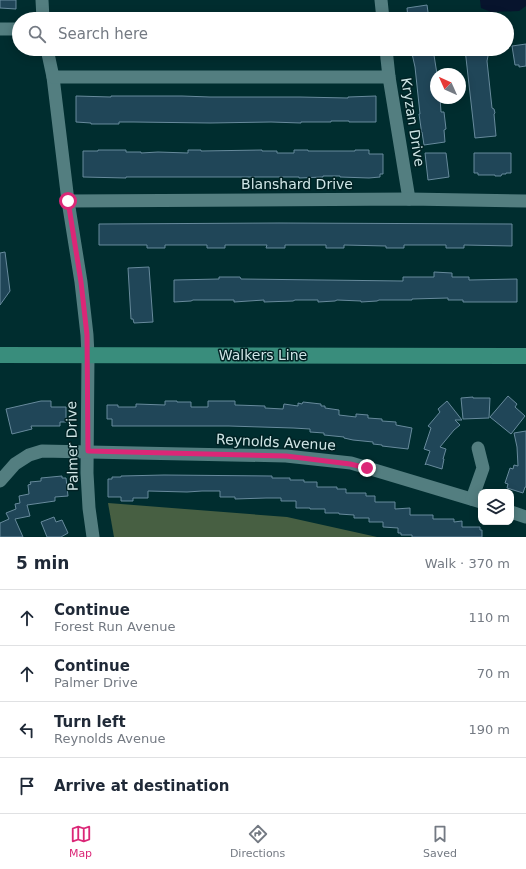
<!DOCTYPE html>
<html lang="en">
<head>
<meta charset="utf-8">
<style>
  :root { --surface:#fff; --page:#f2f2f3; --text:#1f2937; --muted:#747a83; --line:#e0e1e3; --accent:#db2777 }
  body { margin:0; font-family:"DejaVu Sans",sans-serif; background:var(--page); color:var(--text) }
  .controls { position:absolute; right:12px; bottom:12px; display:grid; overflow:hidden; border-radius:8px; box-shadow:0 2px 10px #0003 }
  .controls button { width:36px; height:36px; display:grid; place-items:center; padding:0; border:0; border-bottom:1px solid var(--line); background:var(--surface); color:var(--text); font:20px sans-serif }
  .compass { position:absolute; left:430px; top:68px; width:36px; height:36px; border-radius:50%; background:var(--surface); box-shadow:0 2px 10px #0003; rotate:315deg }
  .stop { position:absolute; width:12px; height:12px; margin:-9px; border:3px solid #db2777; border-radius:50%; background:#fff }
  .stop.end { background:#db2777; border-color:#fff; box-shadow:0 1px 4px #0008 }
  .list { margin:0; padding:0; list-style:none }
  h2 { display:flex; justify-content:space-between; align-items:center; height:52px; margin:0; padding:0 16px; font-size:17px }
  h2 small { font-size:13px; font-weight:400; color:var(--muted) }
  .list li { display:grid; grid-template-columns:26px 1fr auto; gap:12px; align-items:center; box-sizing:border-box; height:56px; padding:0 16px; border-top:1px solid var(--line) }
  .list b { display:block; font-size:15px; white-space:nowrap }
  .list p { margin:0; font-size:13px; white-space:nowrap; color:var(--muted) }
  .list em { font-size:13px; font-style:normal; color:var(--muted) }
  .icon { flex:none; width:22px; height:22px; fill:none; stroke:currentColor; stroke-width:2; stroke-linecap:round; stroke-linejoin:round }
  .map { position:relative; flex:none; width:526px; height:537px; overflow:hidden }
  .search { position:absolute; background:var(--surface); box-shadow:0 2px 10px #0003; left:12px; right:12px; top:12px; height:44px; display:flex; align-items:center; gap:10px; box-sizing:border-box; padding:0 14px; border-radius:22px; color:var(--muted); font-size:15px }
  .sheet { height:276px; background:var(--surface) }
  nav { display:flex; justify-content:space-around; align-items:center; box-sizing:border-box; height:56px; border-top:1px solid var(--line); background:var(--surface); font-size:11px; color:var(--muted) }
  nav a { display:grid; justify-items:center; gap:2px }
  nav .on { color:var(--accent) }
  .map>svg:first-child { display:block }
  .forest { fill:#475f42 }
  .water { fill:#07142d }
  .building { fill:#204658; stroke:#678a9c }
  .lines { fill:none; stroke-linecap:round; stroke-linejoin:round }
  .minor { stroke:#537e80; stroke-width:13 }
  .major { stroke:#398d7c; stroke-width:16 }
  .route { stroke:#db2777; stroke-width:5 }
  .labels { text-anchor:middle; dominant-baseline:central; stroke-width:3; stroke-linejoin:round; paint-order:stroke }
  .street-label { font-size:14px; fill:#d0e6e7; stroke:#012224 }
</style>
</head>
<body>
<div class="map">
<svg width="526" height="537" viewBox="0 0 526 537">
  <rect width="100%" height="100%" fill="#002d2f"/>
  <path class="forest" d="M108,503L287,517L377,537H114Z"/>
  <path class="water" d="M480,0H526V6L519,11L491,12L481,8Z"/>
  <g class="building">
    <path d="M0,0H16V9L0,8Z"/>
    <path d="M427,5L429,19H408L407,8Z"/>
    <path d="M526,44V66L519,67V65H515L512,46Z"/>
    <path d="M411,49H433L437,74H436V98H440L441,112H444L446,129L444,130L445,142L424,145L422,132H421V128L419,114H420L415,67Z"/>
    <path d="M465,49H486L488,56L487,61L492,108L494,109L495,113L494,114L496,136L475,138Z"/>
    <path d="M76,96L111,97V96H182L210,97H300L348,98V97L376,96V122H349V121H331V122H301V123L271,122L210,123L134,122H119V124H91V123L76,122Z"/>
    <path d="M98,150H126V152H141V153L158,152L188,153V150H201V151L262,150V151H277V153H294V150H308V151H355V150H369V154H383V174H380V177L369,178L340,177V176H323V177L299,178V177H126V178L83,177V151H98Z"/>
    <path d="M425,153H446L449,177L428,180Z"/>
    <path d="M474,153H511V173H506V174H502L501,176H495V175H478V173H474Z"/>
    <path d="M279,223L512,224V246L464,245V248H446V245H404V248H386V246L344,245V248H326V245H285V248H266L267,245H225V248H207V245H165V248H147V245H99V224Z"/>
    <path d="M5,252L10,291L0,305V253Z"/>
    <path d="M149,267L153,322L134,323L133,319H131L128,268Z"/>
    <path d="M434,272L452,273V277H469V280L517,279V302H463V300H448V298L412,299V300H379L377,301L361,302V301L337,300L335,301L318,302V300H295L293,301L264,302V300L234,302V300H193L191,301L174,302V280L219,279V277H240L241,279L403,281V277H434Z"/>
    <path d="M508,396L517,404L515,407L525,416L511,434L490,417Z"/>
    <path d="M473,397V398H490L489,418L463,419L461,398Z"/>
    <path d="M41,401H51V407H66V422H60V426H31L32,429L12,434L6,409Z"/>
    <path d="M165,401H177V402H191V407H208V401H235V405L265,406V408L283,409L284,404L298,406V403L302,404L303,402L321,404V406H325V408L339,410V415L356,417V414L368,415V418L382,419V421L396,422V425L412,428L408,449L382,446V445L373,444V442L353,440L344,438V437L324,435V433L310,432V429L293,428L229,426H112V419H107V405H118V407H136V404L165,405Z"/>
    <path d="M447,401L462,420H455L460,425L454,430L440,447L446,449L443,459H444L442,469L426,464L425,465L430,451L424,449L431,428L428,426L440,412L438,409Z"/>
    <path d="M526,431V487H525L523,493L507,488L508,484L505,483L510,468L513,469L514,465L518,466L517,447L514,433Z"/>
    <path d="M164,475L272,476V478H290V480H304V482H317V487H337V489H346V493H366V496H375V502H395V509L410,508V515H433V519H454V522L462,521V527H480V530H482V537H412V535H401V533H398V528L383,527V522H369V518H354V515L339,514V513H325V509H310V508H296V501H281V498H266L235,499V497H220V491H202L187,492L148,491V498H133V501H121V497H108V479H112V477H121V476Z"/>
    <path d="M62,476V478H66L68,496L55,497V501L27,505L30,516L15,519L23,537H0V523L9,519L6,513L16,509L15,504L20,503L19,496L29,494L28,485L31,484L30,482L41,481V478Z"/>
    <path d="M54,517L56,522L62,520L68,533L61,537H47L41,522Z"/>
  </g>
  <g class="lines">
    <g class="minor">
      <path d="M42,0L43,19"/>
      <path d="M381,0L383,19"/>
      <path d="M0,29H19"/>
      <path d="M47,49L53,77L68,201L81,282L87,335L88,355L87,473L89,508L93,537"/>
      <path d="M386,49L389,77L409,199"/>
      <path d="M53,77H389"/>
      <path d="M68,201L409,199L526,201"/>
      <path d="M0,481L15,464L29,455L42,451L286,456L351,463L481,502"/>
      <path d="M472,499L483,468L478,448"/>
      <path d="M511,512L526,517"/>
    </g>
    <path class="major" d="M0,355L526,356"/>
  </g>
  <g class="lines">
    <path class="route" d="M68,201L81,282L87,335L88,451L286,456L350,464L367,468"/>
  </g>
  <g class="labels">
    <g class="street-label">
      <text transform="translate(413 122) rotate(81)">Kryzan Drive</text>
      <text x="297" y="184">Blanshard Drive</text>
      <text x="263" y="355">Walkers Line</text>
      <text transform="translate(276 442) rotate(3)">Reynolds Avenue</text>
      <text transform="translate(72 446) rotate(-91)">Palmer Drive</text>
    </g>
  </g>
</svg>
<div class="controls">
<button><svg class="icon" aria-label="layers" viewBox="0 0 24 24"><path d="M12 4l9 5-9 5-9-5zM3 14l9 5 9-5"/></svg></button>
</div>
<svg class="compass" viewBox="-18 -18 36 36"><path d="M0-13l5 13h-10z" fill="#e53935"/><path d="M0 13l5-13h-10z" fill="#747a83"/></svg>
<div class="stop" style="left:68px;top:201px"></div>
<div class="stop end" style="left:367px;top:468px"></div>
<div class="search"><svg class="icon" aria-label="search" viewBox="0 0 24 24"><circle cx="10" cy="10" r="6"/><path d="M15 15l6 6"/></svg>Search here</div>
</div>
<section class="sheet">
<h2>5 min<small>Walk · 370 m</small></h2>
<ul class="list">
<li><svg class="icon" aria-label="ahead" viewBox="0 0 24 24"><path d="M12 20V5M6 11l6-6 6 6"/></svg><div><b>Continue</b><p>Forest Run Avenue</p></div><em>110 m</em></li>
<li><svg class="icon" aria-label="ahead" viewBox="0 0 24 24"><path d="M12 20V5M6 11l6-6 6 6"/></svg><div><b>Continue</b><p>Palmer Drive</p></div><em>70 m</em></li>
<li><svg class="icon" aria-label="left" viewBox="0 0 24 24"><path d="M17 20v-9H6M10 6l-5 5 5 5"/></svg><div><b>Turn left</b><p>Reynolds Avenue</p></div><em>190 m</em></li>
<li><svg class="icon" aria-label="arrive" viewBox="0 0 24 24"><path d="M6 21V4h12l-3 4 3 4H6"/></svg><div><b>Arrive at destination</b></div></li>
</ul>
</section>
<nav>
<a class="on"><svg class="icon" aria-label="map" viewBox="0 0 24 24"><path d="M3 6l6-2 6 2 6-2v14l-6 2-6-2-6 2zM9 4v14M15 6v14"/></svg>Map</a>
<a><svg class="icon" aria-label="directions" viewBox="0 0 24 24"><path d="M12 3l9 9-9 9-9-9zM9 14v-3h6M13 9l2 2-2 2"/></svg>Directions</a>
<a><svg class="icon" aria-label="saved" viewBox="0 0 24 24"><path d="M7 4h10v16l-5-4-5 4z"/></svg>Saved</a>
</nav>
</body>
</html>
